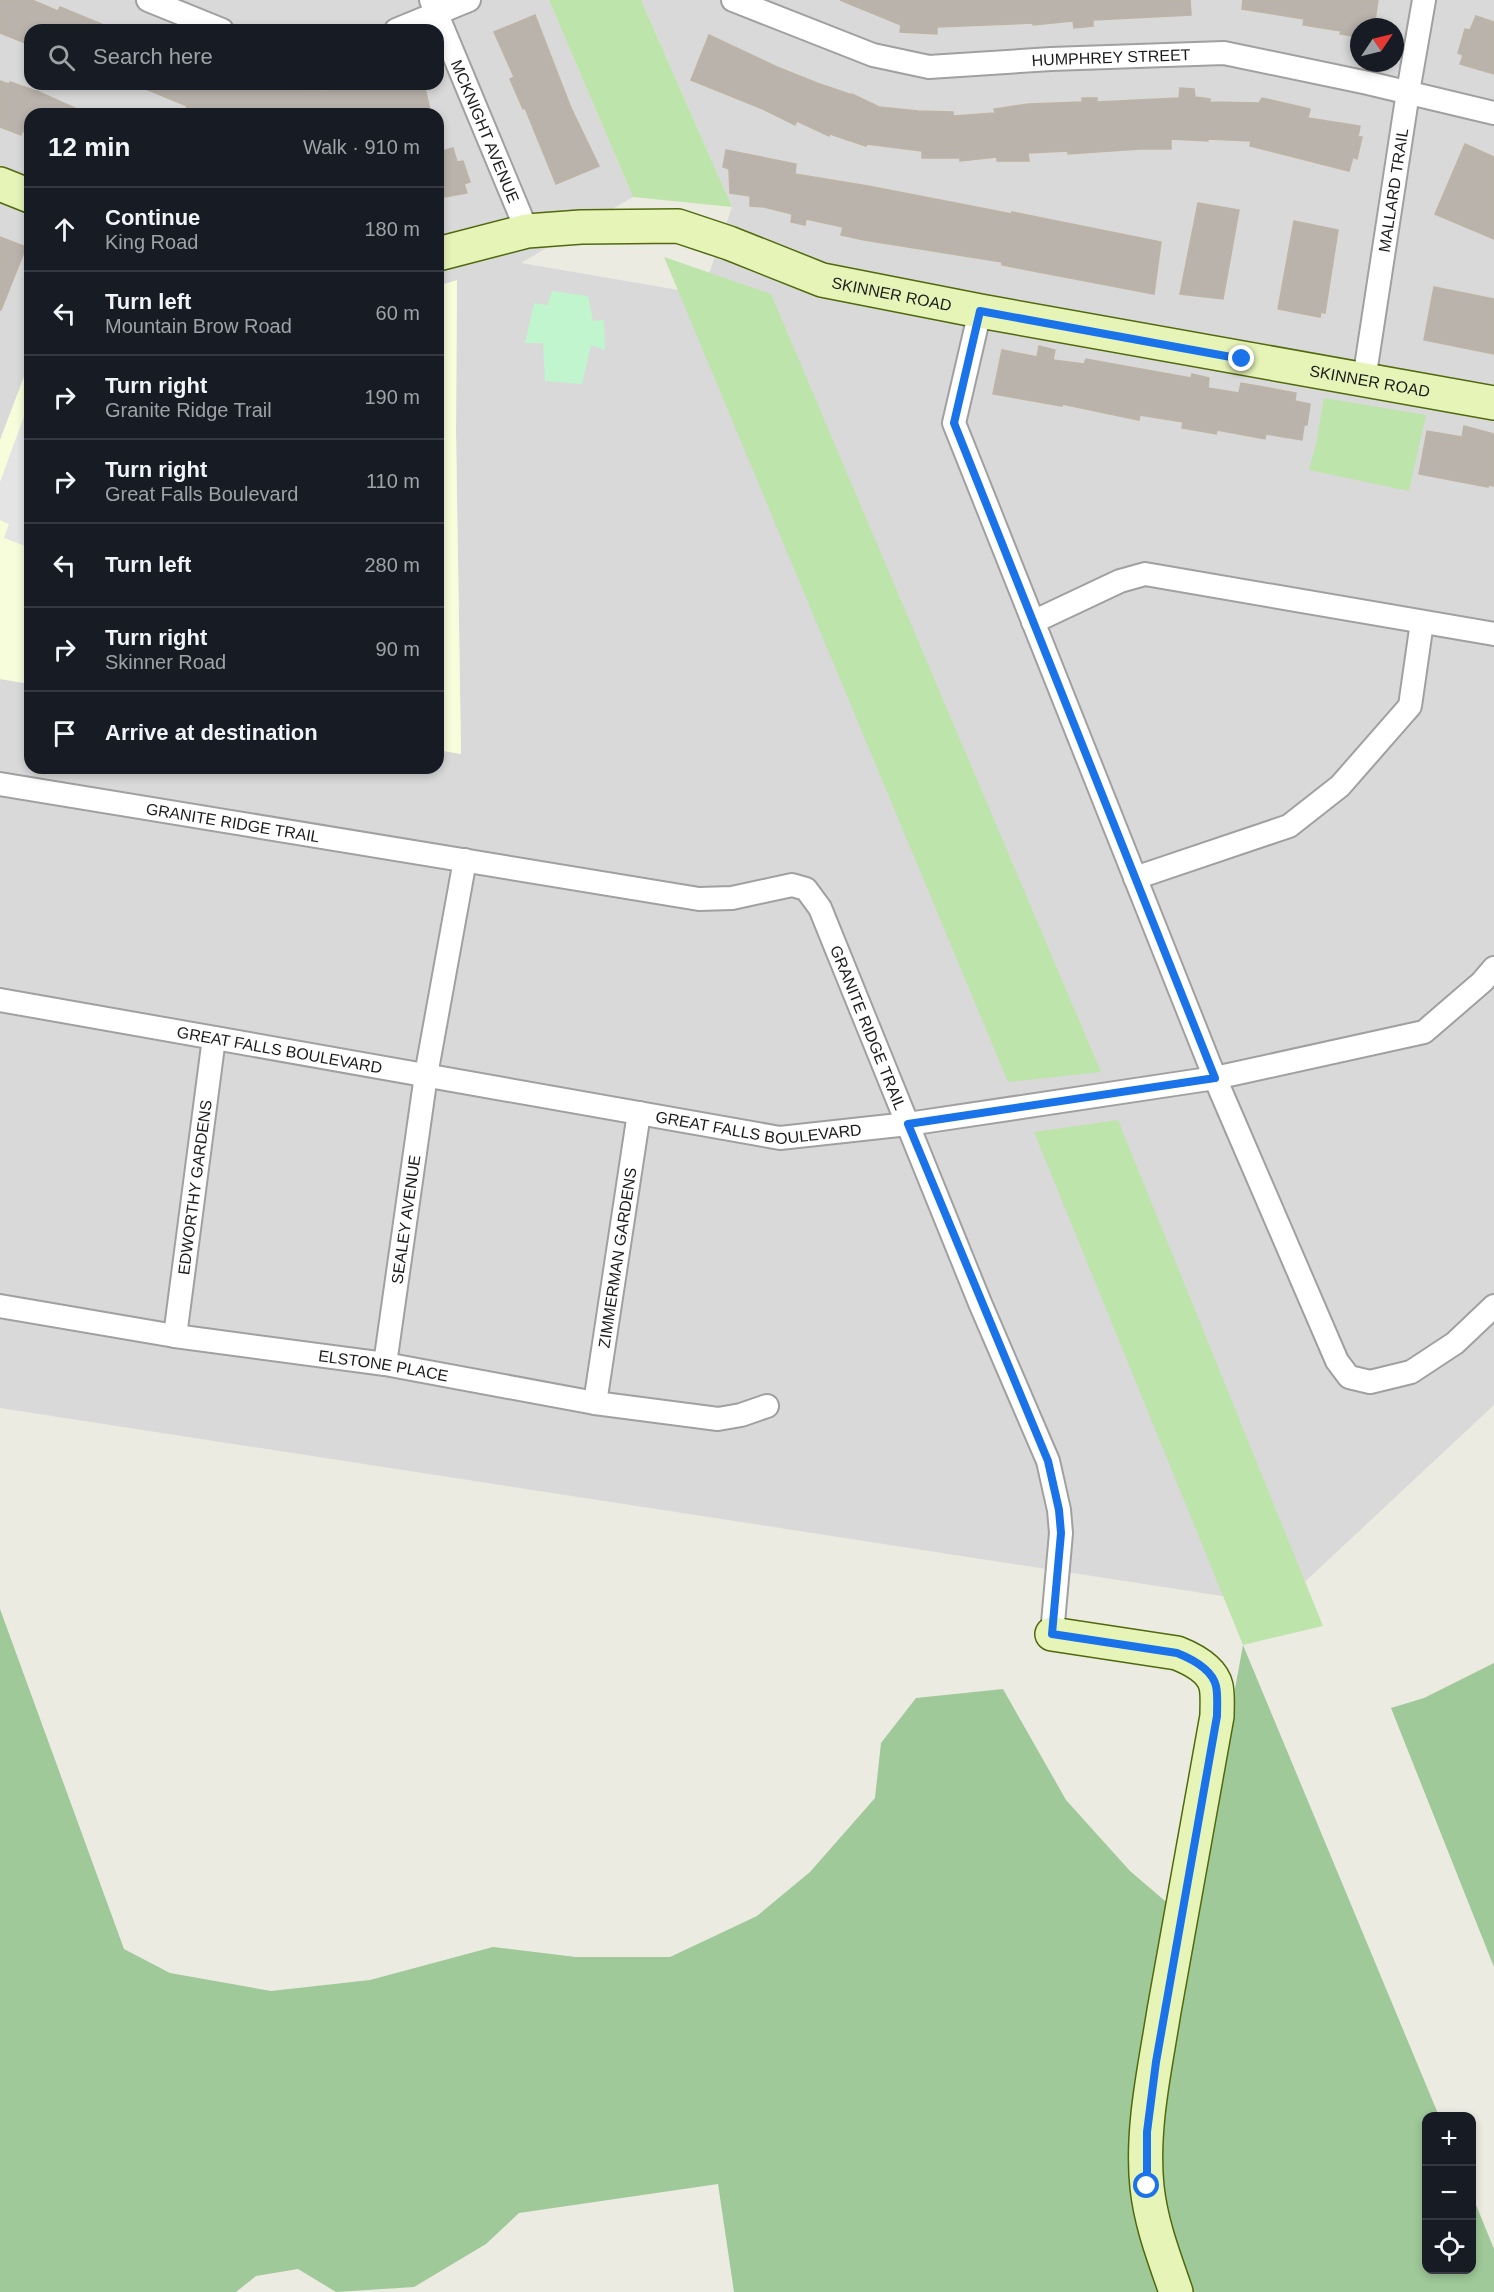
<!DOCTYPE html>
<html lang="en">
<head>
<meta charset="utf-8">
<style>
  :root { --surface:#171b24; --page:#20242c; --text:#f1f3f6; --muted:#9ea1a6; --line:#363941 }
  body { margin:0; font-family:Helvetica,sans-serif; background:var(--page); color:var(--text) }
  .controls { position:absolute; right:18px; bottom:18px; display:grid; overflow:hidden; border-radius:12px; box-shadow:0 3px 9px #0003 }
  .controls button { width:54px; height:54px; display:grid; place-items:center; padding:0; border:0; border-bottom:2px solid var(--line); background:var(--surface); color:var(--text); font:30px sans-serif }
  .compass { position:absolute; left:1350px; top:18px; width:54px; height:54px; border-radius:50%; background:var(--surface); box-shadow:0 3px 9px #0003; rotate:55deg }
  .stop { position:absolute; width:18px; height:18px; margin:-14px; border:4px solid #1a73e8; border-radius:50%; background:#fff }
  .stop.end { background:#1a73e8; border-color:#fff; box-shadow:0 2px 6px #0008 }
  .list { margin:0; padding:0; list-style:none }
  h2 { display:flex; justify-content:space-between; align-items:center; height:78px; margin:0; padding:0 24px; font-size:26px }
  h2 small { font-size:20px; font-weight:400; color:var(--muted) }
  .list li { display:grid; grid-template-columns:39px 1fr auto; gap:18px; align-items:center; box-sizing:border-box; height:84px; padding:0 24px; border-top:2px solid var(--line) }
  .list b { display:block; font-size:22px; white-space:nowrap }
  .list p { margin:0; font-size:20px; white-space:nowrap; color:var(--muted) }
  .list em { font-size:20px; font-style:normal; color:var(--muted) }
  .icon { flex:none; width:33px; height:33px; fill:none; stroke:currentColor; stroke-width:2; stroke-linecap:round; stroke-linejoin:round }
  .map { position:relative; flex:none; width:1494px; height:2292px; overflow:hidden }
  .search { position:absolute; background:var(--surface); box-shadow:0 3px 9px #0003; left:24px; top:24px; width:420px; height:66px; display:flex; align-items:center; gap:15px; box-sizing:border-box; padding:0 21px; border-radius:18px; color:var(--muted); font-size:22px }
  .panel { position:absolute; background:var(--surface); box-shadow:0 3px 9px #0003; left:24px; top:108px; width:420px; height:666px; border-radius:18px }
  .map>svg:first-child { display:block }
  .residential { fill:#dad9d9; fill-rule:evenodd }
  .education { fill:#f7fcdb }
  .grass { fill:#bde4aa }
  .forest { fill:#9fc999 }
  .park { fill:#c0f5cd }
  .parking { fill:#e4e4e4 }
  .building { fill:#b9b3ac; stroke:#bdb4a5; stroke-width:1.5 }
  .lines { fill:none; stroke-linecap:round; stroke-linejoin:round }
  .street-casing { stroke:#a0a0a0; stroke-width:26 }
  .secondary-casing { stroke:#50690c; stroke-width:36 }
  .street { stroke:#fff; stroke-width:22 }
  .secondary { stroke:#e7f4b8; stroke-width:33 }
  .route { stroke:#1a73e8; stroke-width:8 }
  .labels { text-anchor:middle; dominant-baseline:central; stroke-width:4.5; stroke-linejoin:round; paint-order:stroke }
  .street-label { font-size:16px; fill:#1c1c1c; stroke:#fff }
</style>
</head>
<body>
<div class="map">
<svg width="1494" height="2292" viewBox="0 0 1494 2292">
  <rect width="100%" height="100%" fill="#ecebe2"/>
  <path class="residential" d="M0,0H549L633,197L521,263L702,294L732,207L641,0H1494V1405L1280,1605L0,1408V679L30,684V768H438V750L461,754L456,431L457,281L438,286V114H30V361L0,440ZM1359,27H1395V63H1359ZM30,30H438V84H30Z"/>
  <g class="education">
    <path d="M457,280L456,431L461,754L438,750V286Z"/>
    <path d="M30,361V684L0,679V440Z"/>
  </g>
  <g class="grass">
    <path d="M549,0H641L732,207L633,197Z"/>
    <path d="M664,257L771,294L1101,1072L1008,1082Z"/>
    <path d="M1324,398L1426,415L1409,491L1309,470L1316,444Z"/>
    <path d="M1118,1120L1323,1626L1243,1645L1034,1132Z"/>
  </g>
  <g class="forest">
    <path d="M0,1609L124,1949L170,1973L271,1991L370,1980L493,1947L576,1957H670L757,1916L810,1872L875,1798L881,1743L916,1698L1003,1689L1066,1800L1130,1871L1192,1924L1243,1645L1439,2116H1426V2270H1472V2195L1494,2249V2292H734L718,2184L519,2213L486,2244L414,2287L336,2292L298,2269L256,2276L236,2292H0Z"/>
    <path d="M1494,1663V1967L1391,1708L1424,1698Z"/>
  </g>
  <path class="park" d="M552,291L588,296L593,321L604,320L605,350L591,345L582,384L545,381L543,343H525L534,303L547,305Z"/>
  <path class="parking" d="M30,400V548L4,538L9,524L0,520V482Z"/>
  <g class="building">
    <path d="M0,0H32L58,11L60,7L116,30H30V45L0,33Z"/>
    <path d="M840,0H1190L1191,15L1093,20V26L1074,28L1073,21L1033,25V23L937,27V34L900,32L901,25Z"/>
    <path d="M1243,0H1378L1374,27H1359V37L1340,34L1341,31L1303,25L1304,19L1242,9Z"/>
    <path d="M535,15L571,108L599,166L556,184L525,108L523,109L510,79L514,77L494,32Z"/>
    <path d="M1476,16L1494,22V74L1460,64L1463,55L1458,53L1465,29L1470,30Z"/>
    <path d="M709,35L777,67L817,83L852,95V94L879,107L918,111L953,112V116L995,113L994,109L1029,104L1082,102V98H1097V102L1179,98L1180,88L1194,89L1195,97L1210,99V102L1259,103L1262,98L1310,109L1308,118L1360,126L1358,137H1362L1357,159L1353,157L1349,171L1250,146L1251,141L1208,139V141L1171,139V149H1140L1068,154V151L1028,153L1029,161H997V157L960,161V158H922V151L867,144L866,146L830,134L829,136L797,121L795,125L763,109L691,80Z"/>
    <path d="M0,81L9,84L10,82L39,92L88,114H30V135L22,131L21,135L0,127Z"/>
    <path d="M134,84H289L290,89L326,91L325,84H424L431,114H201L186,109L187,106Z"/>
    <path d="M1465,144L1494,157V239L1435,214Z"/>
    <path d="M453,148L457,162L463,161L470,182L464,184L467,193L438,198V152Z"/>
    <path d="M726,150L796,164L795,174L868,186L1012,214V212L1161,242L1154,294L1002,265V262L864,240L841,235L843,227L806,219L805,225L791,222L792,214L764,207L750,206V196L730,193L729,169L723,167Z"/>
    <path d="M1198,203L1239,210L1223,299L1180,294Z"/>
    <path d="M1294,221L1338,230L1325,313L1321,312L1320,317L1278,309Z"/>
    <path d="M0,237L26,247L1,310H0Z"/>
    <path d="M1434,287L1494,299V354L1424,340Z"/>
    <path d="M1039,346L1055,350L1053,360L1084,364L1086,359L1191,378L1192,374L1209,378L1208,388L1239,393L1241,383L1296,393L1295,401L1310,404L1307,425H1304L1302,440L1266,434L1265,439L1217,430L1216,434L1182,428L1183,422L1140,415L1139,420L1062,404V406L993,394L1002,350L1037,357Z"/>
    <path d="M1464,426L1494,434V486L1488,485V487L1419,474L1427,431L1462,437Z"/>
  </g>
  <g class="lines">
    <g class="street-casing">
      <g id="street">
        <path d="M148,0L222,30"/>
        <path id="s1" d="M431,0L527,231"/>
        <path id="s2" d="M733,0L873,55L929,67L1051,59L1224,53L1368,83L1494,113"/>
        <path d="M396,30L469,0"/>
        <path d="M980,311L954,423L1215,1078L1337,1361L1349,1377L1370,1382L1411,1372L1455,1343L1494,1306"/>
        <path id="s3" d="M1364,380L1408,92L1424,0"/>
        <path d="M1033,622L1120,581L1145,574L1494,634"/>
        <path id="s4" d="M0,784L699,899L732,898L792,885L806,889L820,908L980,1303L1048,1461L1059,1510L1061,1533L1052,1634"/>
        <path d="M1135,878L1289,826L1340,786L1410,706L1422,622"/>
        <path id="s5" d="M0,1000L780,1138L908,1124L1215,1078L1424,1032L1482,982L1494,968"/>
        <path id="s6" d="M0,1306L175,1336L385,1364L595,1403L718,1419L741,1415L767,1406"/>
        <path id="s7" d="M175,1336L214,1038"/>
        <path id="s8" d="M385,1364L426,1075L465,860"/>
        <path id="s9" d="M595,1403L639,1113"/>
      </g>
    </g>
    <g class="secondary-casing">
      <g id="secondary">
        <path d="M0,184L30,196"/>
        <path id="s10" d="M438,254L527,231L581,227L678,226L729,243L822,280L980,311L1494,403"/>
        <path d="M1052,1634L1177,1653C1192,1659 1212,1669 1216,1686C1218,1695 1217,1706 1217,1716C1200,1814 1181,1912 1164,2011C1155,2068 1141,2129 1147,2187C1151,2224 1164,2257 1176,2292"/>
      </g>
    </g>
    <use href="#street" class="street"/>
    <use href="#secondary" class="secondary"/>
  </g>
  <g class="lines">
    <path class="route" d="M1147,2186V2132L1156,2062L1217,1716C1217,1706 1218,1695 1216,1686C1212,1669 1192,1659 1177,1653L1052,1634L1061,1533L1059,1510L1048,1461L908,1124L1215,1078L954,423L980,311L1242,359"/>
  </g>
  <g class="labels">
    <g class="street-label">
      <text stroke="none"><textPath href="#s2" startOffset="390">HUMPHREY STREET</textPath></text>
      <text stroke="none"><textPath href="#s1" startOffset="142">MCKNIGHT AVENUE</textPath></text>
      <text stroke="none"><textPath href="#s3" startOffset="192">MALLARD TRAIL</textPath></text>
      <text stroke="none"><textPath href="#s10" startOffset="468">SKINNER ROAD</textPath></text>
      <text stroke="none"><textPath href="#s10" startOffset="954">SKINNER ROAD</textPath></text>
      <text stroke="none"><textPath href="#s4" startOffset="236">GRANITE RIDGE TRAIL</textPath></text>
      <text stroke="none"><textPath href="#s4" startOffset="970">GRANITE RIDGE TRAIL</textPath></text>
      <text stroke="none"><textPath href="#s5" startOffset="284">GREAT FALLS BOULEVARD</textPath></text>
      <text stroke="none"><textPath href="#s5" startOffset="770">GREAT FALLS BOULEVARD</textPath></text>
      <text stroke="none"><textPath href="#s7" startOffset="150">EDWORTHY GARDENS</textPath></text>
      <text stroke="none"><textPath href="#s8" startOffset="146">SEALEY AVENUE</textPath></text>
      <text stroke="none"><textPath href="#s9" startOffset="147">ZIMMERMAN GARDENS</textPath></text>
      <text stroke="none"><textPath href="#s6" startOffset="388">ELSTONE PLACE</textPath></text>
    </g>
  </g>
</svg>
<div class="controls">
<button>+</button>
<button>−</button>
<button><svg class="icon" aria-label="locate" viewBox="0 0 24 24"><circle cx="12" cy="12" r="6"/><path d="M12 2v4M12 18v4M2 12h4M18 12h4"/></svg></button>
</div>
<svg class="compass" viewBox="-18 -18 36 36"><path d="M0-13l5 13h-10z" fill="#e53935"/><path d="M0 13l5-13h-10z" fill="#9ea1a6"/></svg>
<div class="stop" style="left:1147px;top:2186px"></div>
<div class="stop end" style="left:1242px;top:359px"></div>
<div class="search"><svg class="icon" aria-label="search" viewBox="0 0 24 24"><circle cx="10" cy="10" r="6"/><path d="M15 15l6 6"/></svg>Search here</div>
<section class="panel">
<h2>12 min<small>Walk · 910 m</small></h2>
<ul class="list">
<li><svg class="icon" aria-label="ahead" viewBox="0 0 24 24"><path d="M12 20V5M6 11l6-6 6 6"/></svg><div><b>Continue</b><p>King Road</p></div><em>180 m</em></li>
<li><svg class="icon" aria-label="left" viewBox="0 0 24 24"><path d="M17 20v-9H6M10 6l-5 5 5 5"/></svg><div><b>Turn left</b><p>Mountain Brow Road</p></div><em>60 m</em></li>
<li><svg class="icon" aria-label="right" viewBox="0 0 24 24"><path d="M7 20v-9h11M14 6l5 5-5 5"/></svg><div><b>Turn right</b><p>Granite Ridge Trail</p></div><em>190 m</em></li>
<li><svg class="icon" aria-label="right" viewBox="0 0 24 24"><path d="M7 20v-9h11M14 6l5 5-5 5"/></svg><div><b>Turn right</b><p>Great Falls Boulevard</p></div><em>110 m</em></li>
<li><svg class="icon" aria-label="left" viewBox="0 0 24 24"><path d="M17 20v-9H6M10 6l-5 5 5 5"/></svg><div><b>Turn left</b></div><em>280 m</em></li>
<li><svg class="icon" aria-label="right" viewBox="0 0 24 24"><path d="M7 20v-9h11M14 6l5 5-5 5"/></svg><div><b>Turn right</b><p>Skinner Road</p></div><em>90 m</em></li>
<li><svg class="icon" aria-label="arrive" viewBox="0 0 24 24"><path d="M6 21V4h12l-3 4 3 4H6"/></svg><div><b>Arrive at destination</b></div></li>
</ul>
</section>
</div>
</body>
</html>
